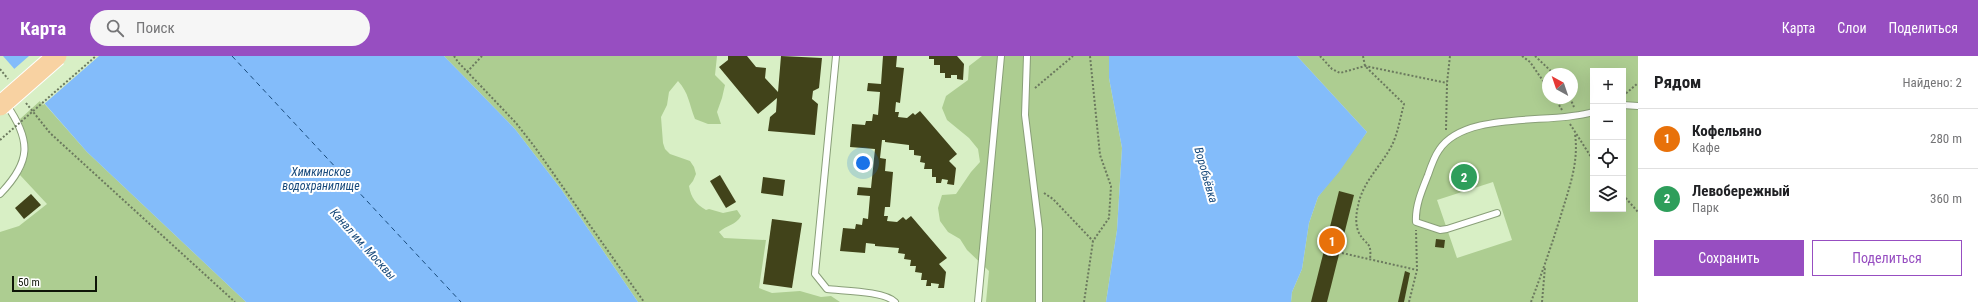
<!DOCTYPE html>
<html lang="ru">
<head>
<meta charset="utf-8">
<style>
  :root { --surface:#fff; --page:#f6f6f6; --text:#202124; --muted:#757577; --line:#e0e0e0; --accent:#974ec1 }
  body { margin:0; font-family:"Roboto Condensed",sans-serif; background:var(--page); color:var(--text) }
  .controls { position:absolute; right:12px; top:12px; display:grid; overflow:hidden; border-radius:0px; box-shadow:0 4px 16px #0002 }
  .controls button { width:36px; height:36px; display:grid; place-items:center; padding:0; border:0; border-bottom:1px solid var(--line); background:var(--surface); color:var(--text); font:20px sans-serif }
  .compass { position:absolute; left:1542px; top:12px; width:36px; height:36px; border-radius:50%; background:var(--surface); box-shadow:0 4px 16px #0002; rotate:320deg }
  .scale { position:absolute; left:12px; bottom:10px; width:85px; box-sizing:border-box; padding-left:4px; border:2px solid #0e1507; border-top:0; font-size:11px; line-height:14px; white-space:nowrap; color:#0e1507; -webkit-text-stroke:3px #fff; paint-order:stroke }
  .you { position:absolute; left:863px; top:107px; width:14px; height:14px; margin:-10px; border:3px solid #fff; border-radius:50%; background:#1a73e8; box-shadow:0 0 0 6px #1a73e833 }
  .badge { display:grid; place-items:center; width:26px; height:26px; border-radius:50%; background:var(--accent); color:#fff; font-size:13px; font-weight:700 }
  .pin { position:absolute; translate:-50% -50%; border:2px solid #fff; box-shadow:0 1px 4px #0006 }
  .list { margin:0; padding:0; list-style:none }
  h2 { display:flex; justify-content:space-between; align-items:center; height:52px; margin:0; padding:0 16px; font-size:17px }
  h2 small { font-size:13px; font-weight:400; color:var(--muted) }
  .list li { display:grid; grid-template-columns:26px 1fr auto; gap:12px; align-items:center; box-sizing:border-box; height:60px; padding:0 16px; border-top:1px solid var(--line) }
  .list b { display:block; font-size:15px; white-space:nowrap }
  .list p { margin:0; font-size:13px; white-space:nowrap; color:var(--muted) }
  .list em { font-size:13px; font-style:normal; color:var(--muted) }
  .actions { display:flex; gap:8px; padding:12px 16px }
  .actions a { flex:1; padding:9px 0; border:1px solid var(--accent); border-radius:0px; text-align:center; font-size:14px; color:var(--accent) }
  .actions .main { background:var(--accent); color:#fff }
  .icon { flex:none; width:22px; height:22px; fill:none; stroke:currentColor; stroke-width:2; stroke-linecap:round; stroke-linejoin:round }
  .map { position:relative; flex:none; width:1638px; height:246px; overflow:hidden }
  header { display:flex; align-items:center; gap:24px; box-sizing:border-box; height:56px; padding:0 20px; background:var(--accent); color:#fff }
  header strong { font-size:19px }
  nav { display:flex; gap:22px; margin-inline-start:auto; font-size:14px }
  .search { width:280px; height:36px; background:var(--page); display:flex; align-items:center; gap:10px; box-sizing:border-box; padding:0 14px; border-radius:22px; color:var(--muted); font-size:15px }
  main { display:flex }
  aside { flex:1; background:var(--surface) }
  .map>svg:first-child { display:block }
  .green { fill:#adcd91; fill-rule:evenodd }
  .water { fill:#83bcfa }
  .pier { fill:#d8efc5 }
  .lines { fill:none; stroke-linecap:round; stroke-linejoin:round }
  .ferry { stroke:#194b7c; stroke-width:1; stroke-dasharray:5 4; stroke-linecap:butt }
  .building { fill:#41431a }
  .service-casing { stroke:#899f78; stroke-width:8 }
  .path { stroke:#6b795e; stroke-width:2; stroke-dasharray:2 2; stroke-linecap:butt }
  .service { stroke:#fff; stroke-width:6 }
  .trunk-bridge-casing { stroke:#fff; stroke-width:21; stroke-linecap:butt }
  .path-bridge { stroke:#6b795e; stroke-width:2; stroke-dasharray:2 2; stroke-linecap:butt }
  .trunk-bridge { stroke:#f8d2a2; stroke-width:19 }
  .labels { text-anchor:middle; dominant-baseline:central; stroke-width:4; stroke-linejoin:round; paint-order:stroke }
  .water-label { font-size:12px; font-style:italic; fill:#194b7c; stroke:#fff }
</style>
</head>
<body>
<header>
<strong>Карта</strong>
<div class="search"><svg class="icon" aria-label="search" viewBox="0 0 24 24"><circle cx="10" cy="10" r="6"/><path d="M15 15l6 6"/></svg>Поиск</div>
<nav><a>Карта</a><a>Слои</a><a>Поделиться</a></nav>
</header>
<main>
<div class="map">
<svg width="1638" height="246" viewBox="0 0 1638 246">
  <rect width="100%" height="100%" fill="#d8efc5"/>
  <g class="green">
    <path d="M444,0H717L715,19L725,29L722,42L717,56L721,68H708L695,63C689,48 689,37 678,25L669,36L667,49L661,61L663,87L665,93L670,98L690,105L694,111L696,118L693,125L689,130C691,142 696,148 706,154L709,153L723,157L737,154L741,160C736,169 727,169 719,176L724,182L766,184L759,232L772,237L800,235L821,241L831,240L840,246H638L561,133L515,73Z"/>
    <path d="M982,0H1109V22L1122,92L1117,174L1106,246H986L989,215L967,194L960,183L948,176L940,165L938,152L942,139L956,138L971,116L980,106L978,93L969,82L947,64L942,52L946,40L968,24L969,10Z"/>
    <path d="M1297,0H1638V246H1291L1292,236L1302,213L1309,167L1318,141L1367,76ZM1593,15H1623V153H1593ZM1548,18H1572V42H1548ZM1493,126L1512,184L1457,202L1437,144Z"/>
    <path d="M41,44L87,96L246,246H0V176L19,170L47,148L20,119C31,101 29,82 20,63Z"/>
  </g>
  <g class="water">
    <path d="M3,0H444L515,73L561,133L638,246H246L87,96Z"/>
    <path d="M1109,0H1297L1367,76L1339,116L1318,141L1309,167L1302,213L1292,236L1291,246H1106L1117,174L1122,92L1109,22Z"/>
  </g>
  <path class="pier" d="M29,0H99L43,49L13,14Z"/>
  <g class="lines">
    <path class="ferry" d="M232,0L461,246"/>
  </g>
  <g class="building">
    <path d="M728,0H747L756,11L766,12L765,22L778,36L781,0L822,2L819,32L813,35L812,43L818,48L815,79L768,75L770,61L776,56L777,42L758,58L719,11L728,4Z"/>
    <path d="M883,0H897L896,11L904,12L900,47L896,46L895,56H899L898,61L907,62L913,57L915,59L920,55L957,98L949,105L956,112L954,129L947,128L948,124L942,123L941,127H936V121H932V113H924L925,107L920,106L921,100L914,99V94H909V89L885,86V84H882L880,102L886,103L885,115L893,116L890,151H885L884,160H888L887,165L897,166L903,161L906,164L911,160L947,202L939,208L946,216L944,232H938L939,228L931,227V230H926L927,224H921L922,217L915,216L916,210H910L911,204L904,203L905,198L898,197L899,192L875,190V188L866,187L865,197L840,195L843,172L855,173L856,168L862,169L863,162L868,163L870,140L857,139L858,131L871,132L875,93L850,91L852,68L865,69L866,65H872L873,58L878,59L880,36L867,35L868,27L881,28Z"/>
    <path d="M929,0H957L964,8L963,24L957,23V19H951V22H945V17H940V9H934V3H929Z"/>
    <path d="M720,119L736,146L726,152L710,125Z"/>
    <path d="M763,121L785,124L783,140L761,137Z"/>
    <path d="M1339,135L1354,139L1327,246H1311Z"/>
    <path d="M31,138L41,149L24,163L15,152Z"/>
    <path d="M772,163L802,167L792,232L763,228Z"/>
    <path d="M1436,183L1445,184L1444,192L1435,191Z"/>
    <path d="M1405,215L1410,217L1404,246H1398Z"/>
  </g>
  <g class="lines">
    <g class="service-casing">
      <g id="service">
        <path d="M836,0L815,218L827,233C843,235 884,235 895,246"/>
        <path d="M1027,0L1025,59L1039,173V246"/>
        <path d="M1623,49L1638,50"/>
        <path d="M0,138C31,106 32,85 6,48"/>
        <path d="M1497,157L1447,173L1440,174L1416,166C1415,150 1422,134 1428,119C1431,110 1434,101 1439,94C1465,54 1552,69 1593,56"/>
        <path d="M978,246L1001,0"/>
      </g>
    </g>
    <g class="path">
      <path d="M454,0L458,6L516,67L534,90L644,246"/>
      <path d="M1320,0L1332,13L1340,17L1365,10L1447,27"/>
      <path d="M1363,0L1365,10L1404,48C1400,62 1398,78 1391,91C1380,111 1362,127 1358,150C1356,158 1355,169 1359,177C1366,190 1372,185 1370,203"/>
      <path d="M1522,0L1530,6L1548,32"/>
      <path d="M1535,0L1554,18"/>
      <path d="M0,13L8,23"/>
      <path d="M467,16L482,0"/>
      <path d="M1035,32L1073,0"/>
      <path d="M1623,40L1638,27"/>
      <path d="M1555,42L1562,54"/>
      <path d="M1570,42L1574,51"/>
      <path d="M26,47L50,77L235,246"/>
      <path d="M1570,68L1593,104"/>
      <path d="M1446,74L1447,27L1450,0"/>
      <path d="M1044,137L1053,143L1093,185"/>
      <path d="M1623,139L1638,156"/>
      <path d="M1342,197L1417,214"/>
      <path d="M1084,246L1093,185L1109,162L1111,130L1100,99L1090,0"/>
      <path d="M1409,246L1417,214L1416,174"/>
      <path d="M1531,246C1542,217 1552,188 1561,159C1569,132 1579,107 1575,78"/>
      <path d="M1542,246L1545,211"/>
    </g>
    <use href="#service" class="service"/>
    <g class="trunk-bridge-casing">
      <path id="trunk-bridge" d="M0,50L57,0"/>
    </g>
    <path class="path-bridge" d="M0,84L96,0"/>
    <use href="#trunk-bridge" class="trunk-bridge"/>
  </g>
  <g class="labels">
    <g class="water-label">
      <text x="321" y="116">Химкинское<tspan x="321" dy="14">водохранилище</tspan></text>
      <text transform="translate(1206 119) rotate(74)">Воробьёвка</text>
      <text transform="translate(363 188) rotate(48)">Канал им. Москвы</text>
    </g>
  </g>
</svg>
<div class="controls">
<button>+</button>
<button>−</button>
<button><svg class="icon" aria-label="locate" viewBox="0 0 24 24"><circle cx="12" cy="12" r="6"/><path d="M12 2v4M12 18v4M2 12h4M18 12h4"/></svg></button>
<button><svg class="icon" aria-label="layers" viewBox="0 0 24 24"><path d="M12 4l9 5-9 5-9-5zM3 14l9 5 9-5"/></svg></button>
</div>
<svg class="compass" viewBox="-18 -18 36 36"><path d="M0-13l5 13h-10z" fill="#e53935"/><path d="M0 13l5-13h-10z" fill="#757577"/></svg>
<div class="scale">50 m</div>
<div class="you"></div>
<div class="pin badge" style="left:1332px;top:185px;background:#e8710a">1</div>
<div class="pin badge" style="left:1464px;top:121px;background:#2e9e5b">2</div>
</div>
<aside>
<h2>Рядом<small>Найдено: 2</small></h2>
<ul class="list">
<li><span class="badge" style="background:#e8710a">1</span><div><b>Кофельяно</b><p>Кафе</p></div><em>280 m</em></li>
<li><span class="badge" style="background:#2e9e5b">2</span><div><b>Левобережный</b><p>Парк</p></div><em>360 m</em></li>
</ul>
<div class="actions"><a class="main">Сохранить</a><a>Поделиться</a></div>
</aside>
</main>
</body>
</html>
